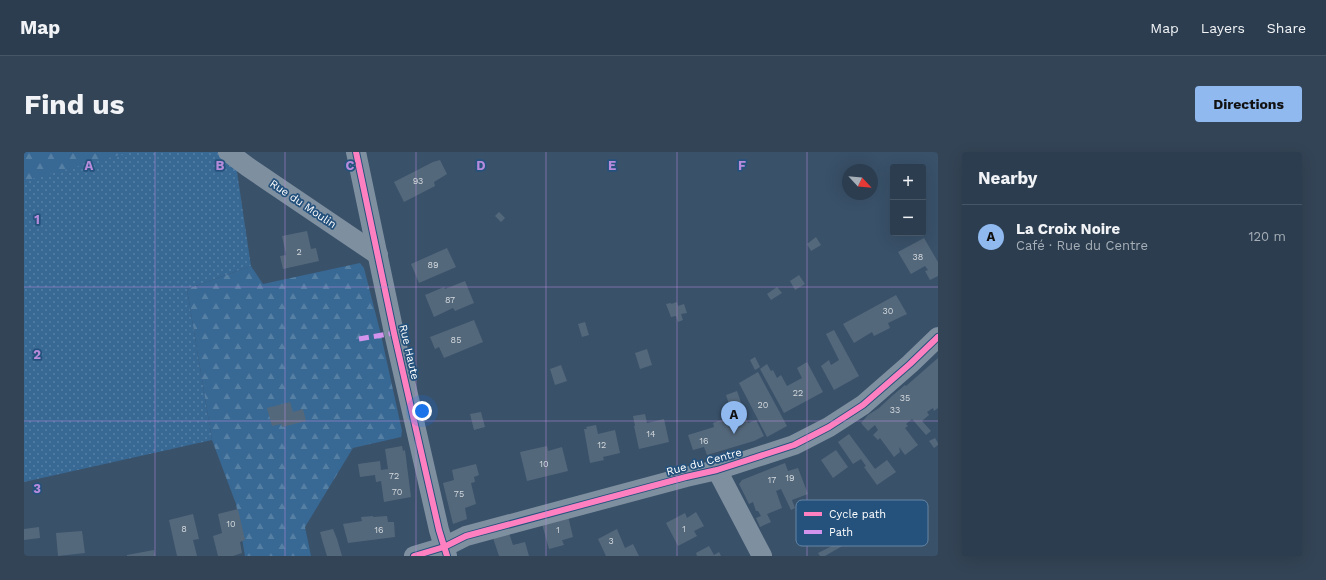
<!DOCTYPE html>
<html lang="en">
<head>
<meta charset="utf-8">
<style>
  :root { --surface:#2b3d4f; --page:#334456; --text:#f1f3f6; --muted:#a6aeb7; --line:#475666; --accent:#90b9f0 }
  body { margin:0; font-family:"Work Sans",sans-serif; background:var(--page); color:var(--text) }
  .controls { position:absolute; right:12px; top:12px; display:grid; overflow:hidden; border-radius:4px; box-shadow:0 4px 16px #0002 }
  .controls button { width:36px; height:36px; display:grid; place-items:center; padding:0; border:0; border-bottom:1px solid var(--line); background:var(--surface); color:var(--text); font:20px sans-serif }
  .compass { position:absolute; left:818px; top:12px; width:36px; height:36px; border-radius:50%; background:var(--surface); box-shadow:0 4px 16px #0002; rotate:116deg }
  .you { position:absolute; left:398px; top:259px; width:14px; height:14px; margin:-10px; border:3px solid #fff; border-radius:50%; background:#1a73e8; box-shadow:0 0 0 6px #1a73e833 }
  .badge { display:grid; place-items:center; width:26px; height:26px; border-radius:50%; background:var(--accent); color:#111; font-size:13px; font-weight:700 }
  .pin { position:absolute; translate:-50% -33px; filter:drop-shadow(0 1px 2px #0008) }
  .pin::after { content:''; position:absolute; top:21px; width:14px; height:12px; background:inherit; clip-path:polygon(0 0,100% 0,50% 100%) }
  .list { margin:0; padding:0; list-style:none }
  h2 { display:flex; justify-content:space-between; align-items:center; height:52px; margin:0; padding:0 16px; font-size:17px }
  h2 small { font-size:13px; font-weight:400; color:var(--muted) }
  .list li { display:grid; grid-template-columns:26px 1fr auto; gap:12px; align-items:center; box-sizing:border-box; height:64px; padding:0 16px; border-top:1px solid var(--line) }
  .list b { display:block; font-size:15px; white-space:nowrap }
  .list p { margin:0; font-size:13px; white-space:nowrap; color:var(--muted) }
  .list em { font-size:13px; font-style:normal; color:var(--muted) }
  .map { position:relative; flex:none; width:914px; height:404px; overflow:hidden; border-radius:4px }
  header { display:flex; align-items:center; gap:24px; box-sizing:border-box; height:56px; padding:0 20px; background:var(--surface); border-bottom:1px solid var(--line) }
  header strong { font-size:19px }
  nav { display:flex; gap:22px; margin-inline-start:auto; font-size:14px }
  .intro { display:flex; align-items:center; justify-content:space-between; box-sizing:border-box; height:96px; padding:0 24px }
  h1 { margin:0; font-size:28px }
  .button { padding:10px 18px; border-radius:4px; background:var(--accent); color:#111; font-size:14px; font-weight:700 }
  main { display:flex; gap:24px; padding:0 24px }
  aside { flex:1; background:var(--surface); border-radius:4px; box-shadow:0 4px 16px #0002 }
  .map>svg:first-child { display:block }
  .grass { fill:url(#grass-dots) }
  .forest { fill:url(#forest-firs) }
  .building { fill:#54687b }
  .lines { fill:none; stroke-linecap:round; stroke-linejoin:round }
  .minor { stroke:#7e8fa0; stroke-width:20 }
  .quiet { stroke:#d193ec; stroke-width:5; stroke-dasharray:10 5; stroke-linecap:butt }
  .cycleway-casing { stroke:#25527d; stroke-width:8 }
  .cycleway { stroke:#ff80c0; stroke-width:6 }
  .grid { fill:none; stroke:#b68bdc; stroke-width:1; stroke-opacity:0.55 }
  .labels { text-anchor:middle; dominant-baseline:central; stroke-width:3.5; stroke-linejoin:round; paint-order:stroke }
  .number-label { font-size:9px; fill:#d4d9de }
  .street-label { font-size:11px; fill:#fff; stroke:#25527d }
  .key { fill:#25527d; stroke:#6686a4; stroke-width:1 }
  .key-label { font-size:11px; fill:#fff }
  .grid-label { font-size:13px; text-anchor:middle; font-weight:bold; fill:#b68bdc; stroke:#25527d; stroke-width:3.5; stroke-linejoin:round; paint-order:stroke }
</style>
</head>
<body>
<header>
<strong>Map</strong>
<nav><a>Map</a><a>Layers</a><a>Share</a></nav>
</header>
<div class="intro"><h1>Find us</h1><a class="button">Directions</a></div>
<main>
<div class="map">
<svg width="914" height="404" viewBox="0 0 914 404">
  <defs>
    <pattern id="grass-dots" width="8" height="8" patternUnits="userSpaceOnUse"><rect width="8" height="8" fill="#386894"/><path d="M2 2h.1M6 6h.1" fill="none" stroke="#567fa4" stroke-width="1.8" stroke-linecap="round"/></pattern>
    <pattern id="forest-firs" width="22" height="20" patternUnits="userSpaceOnUse"><rect width="22" height="20" fill="#386894"/><path d="M5 1l3.5 6h-7zM16 11l3.5 6h-7z" fill="#567fa4"/></pattern>
  </defs>
  <rect width="100%" height="100%" fill="#395169"/>
  <path class="grass" d="M0,0H195L212,13L227,114L163,137L188,288L0,330Z"/>
  <g class="forest">
    <path d="M0,0H106L0,29Z"/>
    <path d="M336,111L340,116L357,183L378,279L377,285L329,296L281,375L287,404H221L212,352L188,288L163,137L227,114L239,132Z"/>
  </g>
  <g class="building">
    <path d="M416,8L423,22L410,30L411,34L380,50L370,30L409,10Z"/>
    <path d="M475,60L481,66L477,70L471,64Z"/>
    <path d="M283,79L287,97L292,96L295,109L259,117L256,104L262,103L258,84Z"/>
    <path d="M792,85L797,93L787,99L783,92Z"/>
    <path d="M900,86L914,110V124L906,128L901,119L904,118L901,114L887,122L874,100Z"/>
    <path d="M423,96L432,115L395,131L387,112Z"/>
    <path d="M775,123L781,132L771,138L766,129Z"/>
    <path d="M441,129L450,151L431,159L429,156L410,165L401,143L420,135L421,137Z"/>
    <path d="M753,135L758,141L747,148L743,142Z"/>
    <path d="M872,143L883,162L864,171L866,176L850,184L848,180L830,191L819,172Z"/>
    <path d="M653,150L654,154L660,152L663,161L657,162L659,168L654,170L652,164L647,165L642,152L647,151V152Z"/>
    <path d="M450,168L459,190L420,206L415,195L411,197L406,185Z"/>
    <path d="M561,170L565,183L558,185L554,172Z"/>
    <path d="M810,178L835,224L810,238L797,214L805,208L807,213L815,208L802,182Z"/>
    <path d="M623,197L628,213L616,217L611,201Z"/>
    <path d="M731,205L736,215L731,218L726,208Z"/>
    <path d="M914,206V256L910,259L909,256L903,260L905,263L898,269L907,279L902,283L888,267L882,272L884,274L881,276L894,293L881,303L875,295L876,300L870,305L856,286L854,288L849,283L854,278L851,273L844,279L837,271L844,263L855,256L868,244L881,233L882,234Z"/>
    <path d="M783,210L799,240L760,261L736,217L743,212L747,219L749,218L753,226L757,223L763,234L778,226L773,216Z"/>
    <path d="M537,213L543,229L531,233L526,217Z"/>
    <path d="M734,220L763,274L743,285L715,231Z"/>
    <path d="M713,239L724,271L732,268L740,284L730,289L683,303L680,295L669,298L664,283L690,275L689,271L709,264L702,243Z"/>
    <path d="M266,250L269,260L279,257L282,269L258,275L257,272L248,274L243,256Z"/>
    <path d="M457,260L461,275L450,278L446,262Z"/>
    <path d="M621,262L623,271L640,267L645,290L615,297L610,274H611L609,264Z"/>
    <path d="M572,273L574,282L591,278L596,301L579,305L580,308L566,311L560,277H563L562,275Z"/>
    <path d="M825,282L851,317L863,308L872,320L853,333L840,315L842,314L837,307L829,312L814,290Z"/>
    <path d="M911,286L914,291V293L910,296L905,289Z"/>
    <path d="M378,294L379,299L381,298L387,345L360,350L357,329L352,330L351,323L336,325L334,312L356,309L357,318L364,317L361,297Z"/>
    <path d="M523,294L524,299L538,295L544,319L503,329L496,300Z"/>
    <path d="M812,298L824,315L809,326L797,308Z"/>
    <path d="M761,311L764,319L774,316L784,342L768,348L771,356L767,358L757,337L752,339L758,356L743,362L747,370L736,375L732,366L737,364L734,359H732L729,350L725,352L715,332L718,328Z"/>
    <path d="M452,312L455,323L450,325L451,330L447,331L452,352L441,356L443,367L429,372L419,331L430,328L428,318Z"/>
    <path d="M214,357L221,388L216,390L218,401L209,404H194L189,384L198,381L194,362Z"/>
    <path d="M672,360L680,374L670,379L673,384L654,394L642,371L661,361L663,366Z"/>
    <path d="M169,362L175,387L169,388L173,404H153L145,368Z"/>
    <path d="M349,364V365L363,364L364,370H370L371,385L324,391L319,372L338,369L337,365Z"/>
    <path d="M544,364L549,385L539,388H538L540,393L525,397L518,372Z"/>
    <path d="M15,375L16,386L0,388V377Z"/>
    <path d="M309,377L313,387L318,404H303L299,391L296,380Z"/>
    <path d="M593,377L601,396L609,392L615,404H582L574,387Z"/>
    <path d="M58,379L61,401L34,404L32,381Z"/>
    <path d="M485,381L489,393L501,390L505,404H475L469,386Z"/>
    <path d="M818,389L820,393L801,404H796L794,401Z"/>
    <path d="M685,394L690,403L695,400L697,404H673L672,401Z"/>
    <path d="M130,398L131,404H103V403Z"/>
  </g>
  <g class="lines">
    <g class="minor">
      <path d="M204,0L224,15L354,103"/>
      <path d="M332,0L370,181L415,378L423,404"/>
      <path d="M693,318L738,404"/>
      <path d="M390,404L420,395L442,384L662,325L693,318L770,293L805,275L839,253L886,212L914,185"/>
    </g>
    <path class="quiet" d="M335,187L370,181"/>
    <g class="cycleway-casing">
      <g id="cycleway">
        <path d="M332,0L370,181L415,378L423,404"/>
        <path d="M390,404L420,395L442,384L662,325L693,318L770,293L805,275L839,253L886,212L914,185"/>
      </g>
    </g>
    <use href="#cycleway" class="cycleway"/>
  </g>
  <path class="grid" d="M131,0V404M261,0V404M392,0V404M522,0V404M653,0V404M783,0V404M0,135H914M0,269H914"/>
  <g class="labels">
    <g class="number-label">
      <text x="394" y="29">93</text>
      <text x="275" y="100">2</text>
      <text x="894" y="105">38</text>
      <text x="409" y="113">89</text>
      <text x="426" y="148">87</text>
      <text x="864" y="159">30</text>
      <text x="432" y="188">85</text>
      <text x="774" y="241">22</text>
      <text x="881" y="246">35</text>
      <text x="739" y="253">20</text>
      <text x="871" y="258">33</text>
      <text x="627" y="282">14</text>
      <text x="680" y="289">16</text>
      <text x="578" y="293">12</text>
      <text x="520" y="312">10</text>
      <text x="370" y="324">72</text>
      <text x="766" y="326">19</text>
      <text x="748" y="328">17</text>
      <text x="373" y="340">70</text>
      <text x="435" y="342">75</text>
      <text x="207" y="372">10</text>
      <text x="160" y="377">8</text>
      <text x="660" y="377">1</text>
      <text x="355" y="378">16</text>
      <text x="534" y="378">1</text>
      <text x="587" y="389">3</text>
    </g>
    <g class="street-label">
      <text transform="translate(279 52) rotate(34)">Rue du Moulin</text>
      <text transform="translate(385 200) rotate(77)">Rue Haute</text>
      <text transform="translate(680 310) rotate(-15)">Rue du Centre</text>
    </g>
  </g>
  <rect x="772" y="348" width="132" height="46" rx="6" class="key"/>
  <rect x="780" y="360" width="18" height="4" fill="#ff80c0"/>
  <rect x="780" y="378" width="18" height="4" fill="#d193ec"/>
  <g class="key-label">
    <text x="805" y="366">Cycle path</text>
    <text x="805" y="384">Path</text>
  </g>
  <g class="grid-label">
    <text x="65" y="18">A</text>
    <text x="196" y="18">B</text>
    <text x="326" y="18">C</text>
    <text x="457" y="18">D</text>
    <text x="588" y="18">E</text>
    <text x="718" y="18">F</text>
    <text x="13" y="72">1</text>
    <text x="13" y="207">2</text>
    <text x="13" y="341">3</text>
  </g>
</svg>
<div class="controls">
<button>+</button>
<button>−</button>
</div>
<svg class="compass" viewBox="-18 -18 36 36"><path d="M0-13l5 13h-10z" fill="#e53935"/><path d="M0 13l5-13h-10z" fill="#a6aeb7"/></svg>
<div class="you"></div>
<div class="pin badge" style="left:710px;top:282px">A</div>
</div>
<aside>
<h2>Nearby<small></small></h2>
<ul class="list">
<li><span class="badge">A</span><div><b>La Croix Noire</b><p>Café · Rue du Centre</p></div><em>120 m</em></li>
</ul>
</aside>
</main>
</body>
</html>
